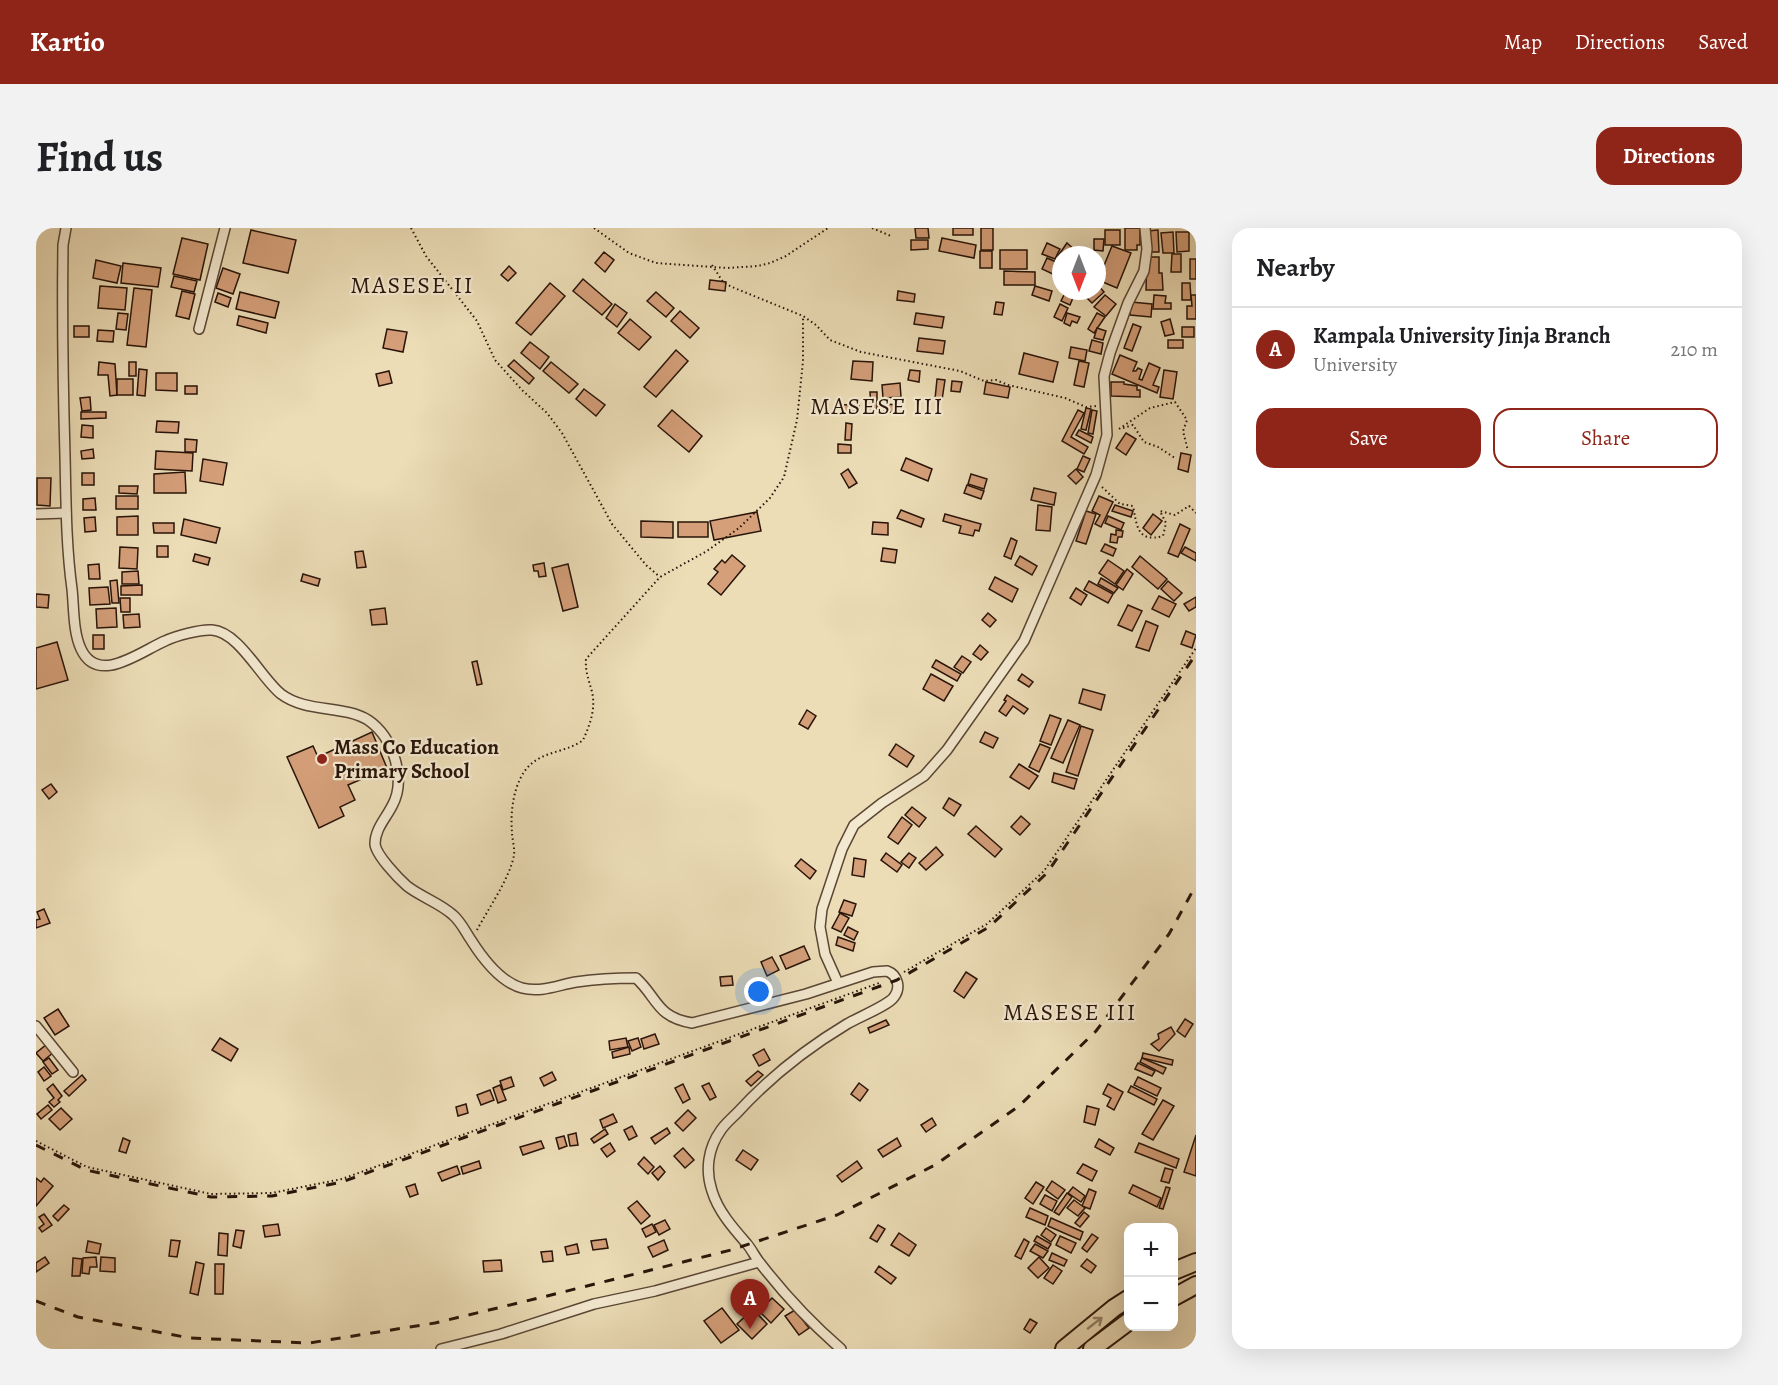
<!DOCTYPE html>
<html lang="en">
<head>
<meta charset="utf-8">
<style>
  :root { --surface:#fff; --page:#f2f2f2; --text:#202124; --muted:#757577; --line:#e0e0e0; --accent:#8f2418 }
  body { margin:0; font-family:Alegreya,serif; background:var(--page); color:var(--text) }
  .controls { position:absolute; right:18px; bottom:18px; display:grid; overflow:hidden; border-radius:12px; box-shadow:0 6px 24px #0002 }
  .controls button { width:54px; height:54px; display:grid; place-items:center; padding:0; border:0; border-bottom:2px solid var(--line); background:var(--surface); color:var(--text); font:30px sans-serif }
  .compass { position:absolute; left:1016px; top:18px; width:54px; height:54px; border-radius:50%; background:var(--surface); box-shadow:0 6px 24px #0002; rotate:180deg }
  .you { position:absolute; left:723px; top:764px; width:21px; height:21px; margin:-15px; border:4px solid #fff; border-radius:50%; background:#1a73e8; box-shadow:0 0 0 9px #1a73e833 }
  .badge { display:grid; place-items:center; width:39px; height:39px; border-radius:50%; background:var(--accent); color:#fff; font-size:20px; font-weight:700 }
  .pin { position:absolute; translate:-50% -50px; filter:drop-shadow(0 2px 3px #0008) }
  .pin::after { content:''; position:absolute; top:32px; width:21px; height:18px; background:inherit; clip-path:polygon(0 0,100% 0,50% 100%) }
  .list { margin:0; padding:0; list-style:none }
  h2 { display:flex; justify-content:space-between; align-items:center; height:78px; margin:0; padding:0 24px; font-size:26px }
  h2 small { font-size:20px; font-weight:400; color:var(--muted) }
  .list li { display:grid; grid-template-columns:39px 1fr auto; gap:18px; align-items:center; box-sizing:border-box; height:84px; padding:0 24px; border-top:2px solid var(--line) }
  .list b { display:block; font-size:22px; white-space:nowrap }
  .list p { margin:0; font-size:20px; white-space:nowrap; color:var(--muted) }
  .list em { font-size:20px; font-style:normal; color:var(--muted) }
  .actions { display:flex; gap:12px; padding:18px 24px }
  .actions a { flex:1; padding:14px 0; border:2px solid var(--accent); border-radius:18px; text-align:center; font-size:21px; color:var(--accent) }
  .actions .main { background:var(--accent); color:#fff }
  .map { position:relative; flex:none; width:1160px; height:1121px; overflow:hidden; border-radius:18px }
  header { display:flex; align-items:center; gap:36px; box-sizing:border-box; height:84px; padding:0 30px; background:var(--accent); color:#fff }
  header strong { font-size:28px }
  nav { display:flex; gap:33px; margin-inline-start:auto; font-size:21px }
  .intro { display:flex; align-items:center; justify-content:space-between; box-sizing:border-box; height:144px; padding:0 36px }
  h1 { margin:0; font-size:42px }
  .button { padding:15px 27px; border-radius:18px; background:var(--accent); color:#fff; font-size:21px; font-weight:700 }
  main { display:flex; gap:36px; padding:0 36px }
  aside { flex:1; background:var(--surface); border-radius:18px; box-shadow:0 6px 24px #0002 }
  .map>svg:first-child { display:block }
  .building { fill:#d49f79; stroke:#291409; stroke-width:1.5 }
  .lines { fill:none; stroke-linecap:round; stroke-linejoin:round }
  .street-casing { stroke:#5a4634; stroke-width:12 }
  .highway-casing { stroke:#291409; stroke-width:20 }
  .path { stroke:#291409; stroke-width:2; stroke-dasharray:1.5 3; stroke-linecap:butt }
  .street { stroke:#f3e9d0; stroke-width:9 }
  .highway { stroke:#ecddb7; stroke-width:16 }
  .rail { stroke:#291409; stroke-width:3; stroke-dasharray:10 10; stroke-linecap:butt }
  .oneway { stroke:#948369 }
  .poi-dot { fill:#8f2418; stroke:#f3e9d0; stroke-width:2 }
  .labels { text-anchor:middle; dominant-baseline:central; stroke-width:4.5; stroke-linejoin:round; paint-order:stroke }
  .poi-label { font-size:21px; font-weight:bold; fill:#291409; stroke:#f3e9d0; text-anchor:start }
  .quarter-label { font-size:24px; letter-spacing:1.5px; fill:#291409; stroke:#f3e9d0 }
</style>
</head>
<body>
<header>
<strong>Kartio</strong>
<nav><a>Map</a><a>Directions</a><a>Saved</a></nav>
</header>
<div class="intro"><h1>Find us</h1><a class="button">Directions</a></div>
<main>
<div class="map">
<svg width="1160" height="1121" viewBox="0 0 1160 1121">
  <rect width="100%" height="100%" fill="#ecddb7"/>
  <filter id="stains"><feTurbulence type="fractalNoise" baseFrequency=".00333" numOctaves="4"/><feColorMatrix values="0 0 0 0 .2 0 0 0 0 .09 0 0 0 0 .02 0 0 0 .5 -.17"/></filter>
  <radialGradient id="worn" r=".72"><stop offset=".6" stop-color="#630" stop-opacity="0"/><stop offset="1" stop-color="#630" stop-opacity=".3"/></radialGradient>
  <g class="building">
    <path d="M879,0H892L893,10H880Z"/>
    <rect x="917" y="0" width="20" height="7"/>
    <rect x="945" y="0" width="12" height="22"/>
    <path d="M1089,0H1104V17H1101V22H1089Z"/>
    <path d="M215,2L260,12L252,45L207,35Z"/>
    <rect x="1069" y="2" width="15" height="15"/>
    <path d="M1122,2L1123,24H1113L1112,3Z"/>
    <path d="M1137,4L1138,25H1127L1125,5Z"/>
    <path d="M1140,4H1153V23L1141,24Z"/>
    <path d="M146,10L172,16L164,52L137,46Z"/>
    <path d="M906,10L940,17L938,30L903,23Z"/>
    <path d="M1058,11H1068L1067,23L1058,22Z"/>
    <path d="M875,12H892V21L875,22Z"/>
    <path d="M1011,15L1024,21L1019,31L1006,26Z"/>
    <path d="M1031,15L1041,24L1038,27H1025V30L1022,28Z"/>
    <path d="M1076,18L1095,25L1081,60L1062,52Z"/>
    <rect x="964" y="22" width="27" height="19"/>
    <rect x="944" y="23" width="12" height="17"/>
    <path d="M568,24L578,32L569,44L559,35Z"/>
    <path d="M1136,26H1145V44H1135Z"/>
    <path d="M1111,29H1123V45H1126L1127,62H1110Z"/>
    <path d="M1011,30L1025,36L1021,48L1006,41Z"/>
    <rect x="1154" y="31" width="6" height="20"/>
    <path d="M60,32L85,38L81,55L57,50Z"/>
    <path d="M87,35L125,40L122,59L85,55Z"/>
    <path d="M473,38L480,45L472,53L465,47Z"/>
    <path d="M187,40L204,46L197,66L180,60Z"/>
    <path d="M968,43L999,44V57H968Z"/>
    <path d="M138,48L161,53L158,64L135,59Z"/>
    <path d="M547,51L576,76L566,87L537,63Z"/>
    <path d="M674,52L690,54L689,63L673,61Z"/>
    <path d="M514,55L529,68L495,107L480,95Z"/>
    <path d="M1146,55H1154L1155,72H1146Z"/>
    <path d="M1061,56L1068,64L1056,75L1047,66L1051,63H1061Z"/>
    <path d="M64,58L91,60L89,82L62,80Z"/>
    <path d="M999,58L1016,63L1013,73L996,67Z"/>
    <path d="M98,60L116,62L110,119L91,117Z"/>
    <path d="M146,63L159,66L153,91L140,88Z"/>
    <path d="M862,63L879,66L878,74L861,72Z"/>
    <path d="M1030,63L1039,65L1034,77L1025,73Z"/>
    <path d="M204,64L243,74L239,90L200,81Z"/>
    <path d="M620,64L638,80L630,89L611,73Z"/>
    <path d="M182,65L195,70L192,79L179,74Z"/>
    <path d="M1069,67L1080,76L1070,88L1058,79Z"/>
    <path d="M1118,67L1130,68L1129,75H1135V81H1117Z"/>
    <path d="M1155,67H1160V91H1151V78H1156Z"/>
    <path d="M960,74L968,75L966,87L958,86Z"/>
    <path d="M1095,74L1116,76L1115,89L1094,87Z"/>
    <path d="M579,76L591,85L581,99L570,90Z"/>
    <path d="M1024,76L1032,80L1026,93L1018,89Z"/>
    <path d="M644,83L663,100L654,110L635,93Z"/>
    <path d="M82,85L92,86L90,102L80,101Z"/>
    <path d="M880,85L908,89L906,100L878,96Z"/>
    <path d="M1031,85L1044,89L1041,95L1036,93L1034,98L1028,95Z"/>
    <path d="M1061,85L1069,89L1058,105L1052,101Z"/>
    <path d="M203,88L232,95L230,105L201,97Z"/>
    <path d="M594,91L615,109L603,122L582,105Z"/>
    <path d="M1134,91L1138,106L1129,108L1125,94Z"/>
    <path d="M1097,96L1105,99L1096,123L1088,120Z"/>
    <rect x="38" y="98" width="15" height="11"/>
    <rect x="1146" y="99" width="12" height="10"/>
    <path d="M1061,100L1070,103L1067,112L1058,110Z"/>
    <path d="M351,101L371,104L367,124L347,120Z"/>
    <path d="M62,102L78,103L77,114L61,113Z"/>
    <path d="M883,110L909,113L907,126L881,123Z"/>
    <path d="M1056,112L1067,115L1065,126L1053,123Z"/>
    <rect x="1132" y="112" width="15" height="8"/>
    <path d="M494,114L513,129L504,141L485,125Z"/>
    <path d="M1035,119L1051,122L1049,133L1033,130Z"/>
    <path d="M640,122L652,133L620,169L608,159Z"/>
    <path d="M988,125L1022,134L1017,154L983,146Z"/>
    <path d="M1084,127L1101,134L1097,143H1100L1102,140L1106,142L1103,151L1106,152L1113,135L1124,140L1117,157L1123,159L1121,165L1076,146Z"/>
    <path d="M478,132L498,150L493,156L472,138Z"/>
    <path d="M817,133L837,134L836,153L815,151Z"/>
    <path d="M1043,133L1053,135L1048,159L1038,157Z"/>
    <path d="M63,134L79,136L81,167L74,168L72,147H62Z"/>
    <rect x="93" y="134" width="7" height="14"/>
    <path d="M515,134L542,156L533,165L507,143Z"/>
    <path d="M103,141L111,142L109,168L101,167Z"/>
    <path d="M874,142L884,143L883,154L872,152Z"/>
    <path d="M1128,142L1141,144L1137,171L1124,169Z"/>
    <path d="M353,143L356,155L343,158L340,146Z"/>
    <path d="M120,145H141V163L120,162Z"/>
    <rect x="81" y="151" width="16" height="16"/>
    <path d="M901,151L909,152L906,172L899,171Z"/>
    <path d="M916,153L926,154L924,164L915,163Z"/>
    <path d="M950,154L974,159L972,170L948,166Z"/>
    <path d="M1075,154H1088V156L1101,158V162H1104V169L1075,168Z"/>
    <path d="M864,155L865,169L847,170L846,157Z"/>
    <rect x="149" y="158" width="12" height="8"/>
    <path d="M548,161L569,177L560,188L540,171Z"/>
    <path d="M834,164H841V181H835Z"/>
    <path d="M54,169L55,182L46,183L44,170Z"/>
    <path d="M823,176V183L807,184V177Z"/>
    <path d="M849,176L862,177L861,185L848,183Z"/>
    <path d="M1050,180L1055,181L1050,202L1045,201Z"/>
    <path d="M636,182L666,208L653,224L622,198Z"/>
    <path d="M1042,182L1048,185L1035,209L1052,219L1048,226L1026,213Z"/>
    <path d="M1056,182L1061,183L1057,206L1052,205Z"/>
    <path d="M45,184H70V190L45,191Z"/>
    <path d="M121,193L143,194L142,205L120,204Z"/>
    <path d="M810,195L816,196L815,212H809Z"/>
    <path d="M46,197L57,198V210L45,209Z"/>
    <path d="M1043,202L1057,209L1055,215L1040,207Z"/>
    <path d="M1090,205L1100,211L1090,227L1080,220Z"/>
    <path d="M149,211L161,212L160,224H149Z"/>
    <path d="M802,216L815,217V225H802Z"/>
    <path d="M57,221L58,230L46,231L45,223Z"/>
    <path d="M120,223L157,225L156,243L119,241Z"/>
    <path d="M1145,225L1155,227L1152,244L1142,241Z"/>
    <path d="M1047,228L1054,231L1048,244L1041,241Z"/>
    <path d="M870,230L896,241L892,253L865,242Z"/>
    <path d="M167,231L191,235L187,257L164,253Z"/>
    <path d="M812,241L821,255L813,260L805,246Z"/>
    <path d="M1040,241L1047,249L1040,256L1032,248Z"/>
    <path d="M149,244L150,265H118V246Z"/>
    <rect x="46" y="245" width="12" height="12"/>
    <path d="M935,246L951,251L948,261L932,256Z"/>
    <path d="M1,250H15L14,278L1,277Z"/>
    <path d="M931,257L948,263L945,271L928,265Z"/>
    <path d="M83,258H102L101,266L83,265Z"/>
    <path d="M998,260L1020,265L1018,277L995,272Z"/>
    <rect x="80" y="268" width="22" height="13"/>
    <path d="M1063,268L1077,274L1065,299L1059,296L1064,287L1056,283Z"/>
    <path d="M59,270L60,282H47V271Z"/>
    <path d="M1002,277L1016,279L1014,303L1000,302Z"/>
    <path d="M1079,277L1097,283L1095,289L1076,283Z"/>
    <path d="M865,282L888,291L885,299L861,290Z"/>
    <path d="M1050,283L1060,286L1050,316L1040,313Z"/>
    <path d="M721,284L725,303L678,312L674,293Z"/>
    <path d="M909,286L945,296L943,303L939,302L937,308L923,305L925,298L907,293Z"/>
    <path d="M1117,286L1126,293L1115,307L1107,300Z"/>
    <path d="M102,288V307H81V289Z"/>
    <path d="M1072,288L1088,295L1085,302L1069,295Z"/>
    <path d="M59,289L60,303L49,304L48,290Z"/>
    <path d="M148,291L184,300L180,315L145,307Z"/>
    <path d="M605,293L637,294V310L605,309Z"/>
    <rect x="642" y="294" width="30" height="15"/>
    <path d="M837,294L852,295V307L836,306Z"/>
    <path d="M117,295H138V305H118Z"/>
    <path d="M1144,296L1154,301L1142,329L1132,325Z"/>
    <path d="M1080,302L1087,303L1086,309H1082L1081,315L1074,314L1075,306L1080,307Z"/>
    <path d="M975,310L981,313L975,331L968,328Z"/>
    <path d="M1069,316L1080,321L1077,328L1065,323Z"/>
    <rect x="121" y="318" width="11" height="11"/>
    <path d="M84,319L102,320L101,341L83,340Z"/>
    <path d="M1149,319L1160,325V333L1145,325Z"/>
    <path d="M847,320L861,322L859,335L845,333Z"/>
    <path d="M327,323L330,339L321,340L319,324Z"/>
    <path d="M159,326L174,330L172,337L157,333Z"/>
    <path d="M696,327L709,338L685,367L672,356L682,344L678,341L686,332L689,335Z"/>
    <path d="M984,328L1001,338L996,347L979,337Z"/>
    <path d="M1104,328L1131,351L1122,361L1096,339Z"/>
    <path d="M1072,332L1088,343L1079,356L1063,345Z"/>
    <path d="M508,335L510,348L503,349L502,343H498L497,337Z"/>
    <path d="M63,336L64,351H53L52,337Z"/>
    <path d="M532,336L542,379L527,383L516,340Z"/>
    <path d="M1091,341L1097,346L1087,362L1080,357Z"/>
    <path d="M102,343L103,356H86V344Z"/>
    <path d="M267,346L284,351L282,358L265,353Z"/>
    <path d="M959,349L982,361L976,374L953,361Z"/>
    <path d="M1065,350L1082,360L1078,365L1062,356Z"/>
    <path d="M81,352L83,375H76L74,353Z"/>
    <path d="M1053,353L1077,366L1072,375L1048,362Z"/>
    <path d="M1132,353L1146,365L1138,373L1125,361Z"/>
    <path d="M106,357V367H85V358Z"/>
    <path d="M72,359L74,376L54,377L53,360Z"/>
    <path d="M1040,360L1051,367L1045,377L1034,370Z"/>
    <path d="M0,366L13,367L12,380L0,379Z"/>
    <path d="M1123,368L1140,376L1133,389L1116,381Z"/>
    <path d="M1160,369V379L1153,383L1148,376Z"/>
    <path d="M84,370H94V384H85Z"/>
    <path d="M1092,377L1106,383L1096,403L1082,397Z"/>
    <path d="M80,380L81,399L61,400L60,381Z"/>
    <path d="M349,380L351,396L336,397L334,382Z"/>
    <path d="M952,385L960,392L954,399L946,392Z"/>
    <path d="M103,386L104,399L88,400L87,387Z"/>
    <path d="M1110,393L1122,398L1113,423L1100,419Z"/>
    <path d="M1150,403L1160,407L1156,420L1145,416Z"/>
    <rect x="57" y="407" width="11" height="14"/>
    <path d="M21,414L32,452L0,461V420Z"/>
    <path d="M944,417L952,424L945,432L937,426Z"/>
    <path d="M926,428L935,434L927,445L918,439Z"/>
    <path d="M900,432L925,446L921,453L896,439Z"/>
    <path d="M441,433L446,456L441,457L436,434Z"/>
    <path d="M895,446L917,458L908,473L887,461Z"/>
    <path d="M986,446L997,454L993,459L982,452Z"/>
    <path d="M1047,461L1069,467L1065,482L1043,475Z"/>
    <path d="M971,467L992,481L988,486L977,478L970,488L963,483L970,473L968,472Z"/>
    <path d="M771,482L780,488L772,501L763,496Z"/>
    <path d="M1014,487L1025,491L1015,517L1004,513Z"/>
    <path d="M1032,492L1044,497L1027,535L1015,530Z"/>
    <path d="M1045,498L1057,502L1042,548L1030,544Z"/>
    <path d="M336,504L351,540L312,557L319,572L304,579L308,588L283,600L251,529L277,518L282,529Z"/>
    <path d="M949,504L962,510L957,520L944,514Z"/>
    <path d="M860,516L878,528L871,539L853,527Z"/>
    <path d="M1004,516L1014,520L1003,544L993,539Z"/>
    <path d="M983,536L1002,548L993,561L974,549Z"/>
    <path d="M1018,545L1041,551L1038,561L1016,554Z"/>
    <path d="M15,556L21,564L13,571L6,562Z"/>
    <path d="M913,570L925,577L918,588L907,580Z"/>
    <path d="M876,579L890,590L883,599L869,587Z"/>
    <path d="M985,588L994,596L984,607L975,599Z"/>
    <path d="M866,589L876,597L862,616L852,609Z"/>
    <path d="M940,598L966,621L959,629L932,606Z"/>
    <path d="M900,619L907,627L890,642L883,635Z"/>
    <path d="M850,625L866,637L861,644L845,632Z"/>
    <path d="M873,625L880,630L873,640L865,634Z"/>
    <path d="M818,630L830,632L828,649L816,647Z"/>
    <path d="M765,631L780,643L774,651L759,638Z"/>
    <path d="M808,672L820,676L816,688L803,684Z"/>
    <path d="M8,681L14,695L0,700V692L4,691L1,684Z"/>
    <path d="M804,685L813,690L805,704L796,700Z"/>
    <path d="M812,699L822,704L818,712L808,707Z"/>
    <path d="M802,709L819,715L817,723L800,717Z"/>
    <path d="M768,718L774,731L750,741L744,728Z"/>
    <path d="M736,729L743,742L731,748L725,734Z"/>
    <path d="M930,744L941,751L928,770L918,763Z"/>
    <path d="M696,748L697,757L685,758L684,749Z"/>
    <path d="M22,781L33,798L19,807L8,790Z"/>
    <path d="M1149,791L1157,796L1149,809L1141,803Z"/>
    <path d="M850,792L853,797L834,805L832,800Z"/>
    <path d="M1135,799L1139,806L1123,823L1115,816L1123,811L1122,806Z"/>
    <path d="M619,806L623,816L608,821L605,811Z"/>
    <path d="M184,810L202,821L195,833L176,822Z"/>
    <path d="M590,810L592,819L574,822L573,813Z"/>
    <path d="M602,810L605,819L596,823L592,813Z"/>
    <path d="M11,816L18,824L7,833L0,825Z"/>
    <path d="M593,819L594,826L577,830L576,824Z"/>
    <path d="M728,821L734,832L723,838L717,827Z"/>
    <path d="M1107,825L1137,832L1136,837L1106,830Z"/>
    <path d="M13,830L22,842L16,846L7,834Z"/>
    <path d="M1106,830L1130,840L1127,846L1104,834Z"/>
    <path d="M1102,835L1119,843L1116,848L1099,841Z"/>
    <path d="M8,839L15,848L8,853L2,844Z"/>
    <path d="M722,843L727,847L715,858L710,853Z"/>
    <path d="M516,844L520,852L508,858L504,850Z"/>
    <path d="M46,847L50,852L33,868L28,863Z"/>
    <path d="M475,849L478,858L467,862L464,853Z"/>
    <path d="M1102,849L1125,860L1121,868L1098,857Z"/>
    <path d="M673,855L680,869L674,872L666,858Z"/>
    <path d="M823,855L832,862L824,873L815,866Z"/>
    <path d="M17,856L26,868L22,872L24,874L18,879L13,874L18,870L11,861Z"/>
    <path d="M647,856L654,871L647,875L639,860Z"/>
    <path d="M1072,856L1087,864L1078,882L1071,878L1075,870L1067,866Z"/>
    <path d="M464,857L470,872L462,875L457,860Z"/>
    <path d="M1095,858L1121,871L1118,877L1092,864Z"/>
    <path d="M454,862L458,872L445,877L441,867Z"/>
    <path d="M1127,872L1138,878L1117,912L1106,906Z"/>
    <path d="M430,876L432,885L422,888L420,879Z"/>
    <path d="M12,877L16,882L5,891L1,886Z"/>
    <path d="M1051,878L1063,881L1059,897L1048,894Z"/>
    <path d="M25,880L36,891L24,902L13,891Z"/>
    <path d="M652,882L660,890L647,903L639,895Z"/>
    <path d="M577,886L581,894L567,900L564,892Z"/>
    <path d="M896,890L900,897L890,904L885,897Z"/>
    <path d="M596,898L601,908L593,912L588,902Z"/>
    <path d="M631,900L634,905L619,916L615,910Z"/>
    <path d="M569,901L572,906L558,915L555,911Z"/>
    <path d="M540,905L542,917L534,918L532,907Z"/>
    <path d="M1160,907V948L1148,944Z"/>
    <path d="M528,908L531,918L523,921L520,910Z"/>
    <path d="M87,910L94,913L90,925L83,923Z"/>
    <path d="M861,910L865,918L847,929L842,922Z"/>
    <path d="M1063,911L1078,920L1074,927L1059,919Z"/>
    <path d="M505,913L508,920L487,927L484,919Z"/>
    <path d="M574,915L579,923L571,929L565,921Z"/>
    <path d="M1103,915L1143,931L1140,940L1099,924Z"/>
    <path d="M647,920L658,932L649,940L638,928Z"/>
    <path d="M707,922L722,932L715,942L700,932Z"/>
    <path d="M608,929L618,939L612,946L602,936Z"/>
    <path d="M443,933L445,940L427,946L425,939Z"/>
    <path d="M821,933L826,940L806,954L801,948Z"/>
    <path d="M1047,936L1061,943L1056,953L1041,945Z"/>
    <path d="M421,938L424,946L406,953L402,945Z"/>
    <path d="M624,938L629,944L622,952L616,945Z"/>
    <path d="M1129,940L1137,942L1133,955L1125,953Z"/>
    <path d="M0,950L5,954L8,950L17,958L0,978Z"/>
    <path d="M1016,953L1029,962L1022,971L1010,962Z"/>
    <path d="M1000,954L1008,959L997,976L989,970Z"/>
    <path d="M379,956L382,966L374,969L370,959Z"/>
    <path d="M1097,957L1125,970L1121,979L1093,965Z"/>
    <path d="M1037,959L1049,968L1045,974L1032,965Z"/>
    <path d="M1130,959L1134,960L1127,981L1123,980Z"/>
    <path d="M1053,961L1060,964L1054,981L1046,978Z"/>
    <path d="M1031,965L1036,969L1023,987L1018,984Z"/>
    <path d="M1009,967L1021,973L1016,983L1004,976Z"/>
    <path d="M1038,972L1049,980L1042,988L1031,980Z"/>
    <path d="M601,973L614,988L605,996L592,980Z"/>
    <path d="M28,977L33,981L22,993L17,988Z"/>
    <path d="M994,980L1012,988L1009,997L990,989Z"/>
    <path d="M1048,984L1053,988L1044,999L1039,995Z"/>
    <path d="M8,986L16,997L6,1004L3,1000L8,996L3,989Z"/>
    <path d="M1015,990L1047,1004L1044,1012L1012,998Z"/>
    <path d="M629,992L634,1001L623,1007L618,997Z"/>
    <path d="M242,996L244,1007L229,1009L227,998Z"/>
    <path d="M616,996L620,1004L610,1009L606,1001Z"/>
    <path d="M842,997L849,1001L841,1014L834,1010Z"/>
    <path d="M1010,1000L1020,1007L1015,1014L1005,1007Z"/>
    <path d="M200,1002L208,1003L205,1020L197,1018Z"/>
    <path d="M183,1005L192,1006L191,1028L182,1027Z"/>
    <path d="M863,1005L880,1017L873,1028L855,1017Z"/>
    <path d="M1056,1006L1062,1010L1051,1024L1046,1020Z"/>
    <path d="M1001,1008L1015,1016L1012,1021L998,1013Z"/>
    <path d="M1024,1008L1040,1015L1035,1025L1020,1017Z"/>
    <path d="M570,1011L572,1020L557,1022L555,1013Z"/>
    <path d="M988,1011L993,1014L985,1031L979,1028Z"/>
    <path d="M135,1012L144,1013L141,1029L133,1028Z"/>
    <path d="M628,1012L632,1022L617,1029L612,1019Z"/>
    <path d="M52,1013L65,1016L63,1026L50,1024Z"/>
    <path d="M541,1016L543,1025L531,1027L529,1019Z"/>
    <path d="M999,1016L1012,1023L1007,1030L994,1023Z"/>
    <path d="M516,1023L517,1033L507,1034L505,1024Z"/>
    <path d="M1016,1025L1031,1032L1028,1038L1013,1032Z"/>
    <path d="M9,1029L13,1035L0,1044V1035Z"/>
    <path d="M60,1029L61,1039H54L53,1046L46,1045L47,1030Z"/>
    <path d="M65,1029L79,1030V1044L64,1043Z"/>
    <path d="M1003,1029L1013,1040L1002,1050L992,1040Z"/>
    <path d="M37,1030L46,1031L44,1048H36Z"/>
    <path d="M1051,1031L1060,1038L1055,1045L1045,1038Z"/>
    <path d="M465,1032L466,1043L448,1044L447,1033Z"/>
    <path d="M160,1034L168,1036L162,1067L154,1065Z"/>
    <path d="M179,1036H188L187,1066H179Z"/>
    <path d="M1017,1037L1026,1043L1017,1056L1008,1050Z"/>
    <path d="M843,1038L860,1050L855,1056L839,1044Z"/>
    <path d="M736,1070L748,1081L735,1095L723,1083Z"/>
    <path d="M686,1080L703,1102L685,1115L668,1093Z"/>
    <path d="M717,1081L731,1096L716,1111L701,1096Z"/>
    <path d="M759,1082L773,1100L763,1107L749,1088Z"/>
    <path d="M994,1091L1001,1095L994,1105L988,1101Z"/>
  </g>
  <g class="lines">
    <g class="street-casing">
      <g id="street">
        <path d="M30,0L27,17C26,87 27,158 29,228C30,273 30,317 36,361C38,380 37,404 45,421C62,458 105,423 129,413C139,408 165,401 176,402C203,404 225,450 245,466C270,485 308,477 332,492C357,509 371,551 356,578C350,590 339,601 339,616C340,627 362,650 371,658C385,669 404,675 417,687C425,694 429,703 435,712C447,731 464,754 486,760C505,765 522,757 540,754C560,751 580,750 600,750C622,770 620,789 656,795L770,766L837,744L851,743C862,747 865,760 858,769C853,777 821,790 811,796C771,820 732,851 701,885C696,890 689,896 685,902C672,920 669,942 676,963C682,983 697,1000 711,1016C716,1022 719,1029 724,1035C748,1066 775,1095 805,1121"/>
        <path d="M163,101L189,0"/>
        <path d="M0,286L30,285"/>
        <path d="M802,755L789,726L784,699L786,681L806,621L818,597L846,575L888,548L911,522L988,413L1060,247L1071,207L1068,148L1074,125L1092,75L1108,43L1111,21L1109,0"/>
        <path d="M0,798L37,844"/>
        <path d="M405,1121L465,1106L558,1076L619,1063L723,1034"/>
      </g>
    </g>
    <g class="highway-casing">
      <g id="highway">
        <path d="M1138,1043L1160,1034"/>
        <path d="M1138,1069L1160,1057"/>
        <path d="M1028,1121L1078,1080L1092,1071"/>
        <path d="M1056,1121L1092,1094"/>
      </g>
    </g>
    <g class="path">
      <path d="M375,0L390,28L441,93L459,132L486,162L511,185L526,205L576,296L610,337L624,349"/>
      <path d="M558,0L593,25L620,35L691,40L722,38L734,35L750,28L792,0"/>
      <path d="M836,0L855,8"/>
      <path d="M676,37L687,54L696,59L767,88L780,97L794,112L825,124L924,143L948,153L960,152L972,157L1029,170L1050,179L1060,178"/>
      <path d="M1087,200L1097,197L1108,214L1122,219L1139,230"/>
      <path d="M1083,201L1114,180L1139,174L1151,192L1147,203L1152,223"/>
      <path d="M1066,259L1084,276L1097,278C1101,298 1101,315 1127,308L1130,295L1124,283L1139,287L1153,278L1160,285"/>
      <path d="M441,702C452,681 474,650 478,627C479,620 476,611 476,604C474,583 478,553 493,538C507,523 532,524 547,512C554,497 560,480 556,464C553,452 549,444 550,431L624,349L671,323L703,300L734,270L748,249L761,192L767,133V88"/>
      <path d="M868,744L951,696L1008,643L1160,420"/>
      <path d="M0,913L51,939L175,966L236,965L306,951L843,755"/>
    </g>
    <use href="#street" class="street"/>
    <use href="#highway" class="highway"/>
    <g class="rail">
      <path d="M0,917L50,942L175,969L236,968L306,954L861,752L953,699L1011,645L1160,426"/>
      <path d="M0,1073L42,1089L154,1110L273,1115L399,1095L507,1069L695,1022L801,987L899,937L983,878L1060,803L1133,706L1160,657"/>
    </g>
  </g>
  <defs><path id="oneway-shaft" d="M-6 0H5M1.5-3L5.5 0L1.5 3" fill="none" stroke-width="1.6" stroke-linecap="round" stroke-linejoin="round" transform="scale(1.5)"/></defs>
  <use class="oneway" href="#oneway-shaft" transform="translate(1059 1095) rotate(-38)"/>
  <circle class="poi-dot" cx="286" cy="531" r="6"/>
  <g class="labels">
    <g class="poi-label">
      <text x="298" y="519">Mass Co Education<tspan x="298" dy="24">Primary School</tspan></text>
    </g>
    <g class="quarter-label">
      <text x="376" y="57">MASESE II</text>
      <text x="841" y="178">MASESE III</text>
      <text x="1034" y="784">MASESE III</text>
    </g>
  </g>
  <rect width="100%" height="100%" filter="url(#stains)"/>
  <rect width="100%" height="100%" fill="url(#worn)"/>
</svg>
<div class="controls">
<button>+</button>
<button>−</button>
</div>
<svg class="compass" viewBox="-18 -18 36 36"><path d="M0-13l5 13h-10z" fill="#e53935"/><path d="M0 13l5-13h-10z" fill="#757577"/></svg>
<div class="you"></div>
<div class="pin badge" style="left:714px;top:1101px">A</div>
</div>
<aside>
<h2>Nearby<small></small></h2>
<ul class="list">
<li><span class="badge">A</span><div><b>Kampala University Jinja Branch</b><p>University</p></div><em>210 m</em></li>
</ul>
<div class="actions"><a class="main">Save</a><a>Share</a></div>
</aside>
</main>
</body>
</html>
